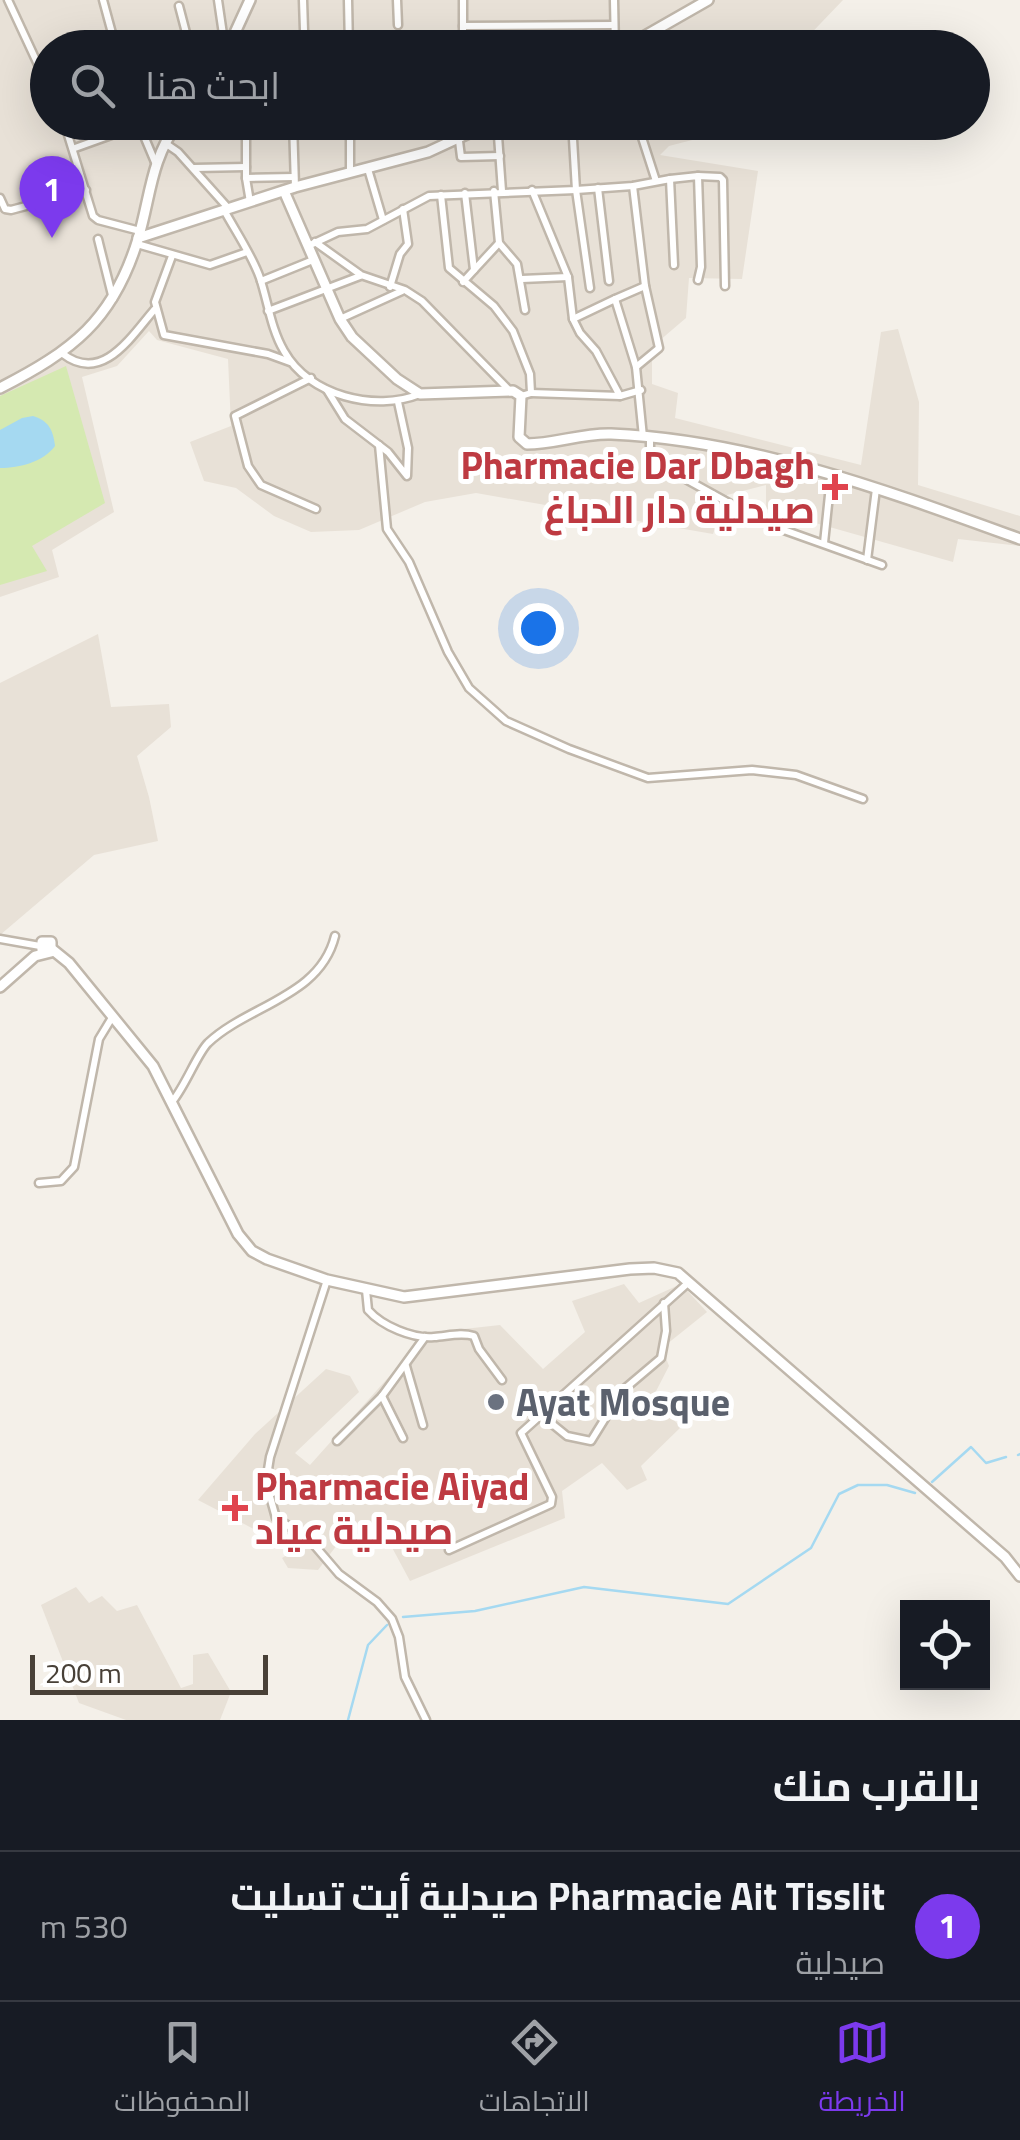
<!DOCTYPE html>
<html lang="ar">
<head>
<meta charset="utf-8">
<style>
  :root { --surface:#171b24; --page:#20242c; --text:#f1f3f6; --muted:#9ea1a6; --line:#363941; --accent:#7c3aed }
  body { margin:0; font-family:"Titillium Web",Cairo,sans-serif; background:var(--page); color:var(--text); direction:rtl }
  .controls { position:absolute; right:30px; bottom:30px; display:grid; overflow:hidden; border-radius:0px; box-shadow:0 10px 40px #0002 }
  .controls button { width:90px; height:90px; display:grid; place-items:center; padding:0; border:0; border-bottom:2px solid var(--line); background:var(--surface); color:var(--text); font:50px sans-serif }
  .scale { position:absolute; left:30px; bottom:25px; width:238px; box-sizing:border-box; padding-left:10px; border:5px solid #484037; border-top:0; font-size:28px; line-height:35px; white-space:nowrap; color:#484037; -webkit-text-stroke:8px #fff; paint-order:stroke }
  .you { position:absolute; left:538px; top:628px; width:35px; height:35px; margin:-25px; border:8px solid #fff; border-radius:50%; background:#1a73e8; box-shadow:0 0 0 15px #1a73e833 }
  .badge { display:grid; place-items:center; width:65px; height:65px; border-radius:50%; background:var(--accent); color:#fff; font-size:32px; font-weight:700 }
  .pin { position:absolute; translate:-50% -82px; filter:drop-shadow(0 2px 5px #0008) }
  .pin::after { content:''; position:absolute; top:52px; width:35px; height:30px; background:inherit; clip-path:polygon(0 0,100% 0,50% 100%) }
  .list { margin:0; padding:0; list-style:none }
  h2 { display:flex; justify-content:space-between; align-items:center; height:130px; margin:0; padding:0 40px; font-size:42px }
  h2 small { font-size:32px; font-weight:400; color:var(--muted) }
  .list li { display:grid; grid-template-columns:65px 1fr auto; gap:30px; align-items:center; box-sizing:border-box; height:150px; padding:0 40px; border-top:2px solid var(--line) }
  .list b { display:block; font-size:38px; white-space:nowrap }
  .list p { margin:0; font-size:32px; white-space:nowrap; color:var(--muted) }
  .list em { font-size:32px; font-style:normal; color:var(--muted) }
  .icon { flex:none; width:55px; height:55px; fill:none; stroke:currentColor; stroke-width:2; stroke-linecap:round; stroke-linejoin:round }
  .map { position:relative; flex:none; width:1020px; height:1720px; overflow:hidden; direction:ltr }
  .search { position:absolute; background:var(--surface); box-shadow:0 10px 40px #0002; left:30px; right:30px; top:30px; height:110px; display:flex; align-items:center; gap:25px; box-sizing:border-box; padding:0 35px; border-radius:55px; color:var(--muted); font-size:38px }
  .sheet { height:280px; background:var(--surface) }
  nav { display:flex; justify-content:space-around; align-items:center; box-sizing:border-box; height:140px; border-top:2px solid var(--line); background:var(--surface); font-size:28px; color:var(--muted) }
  nav a { display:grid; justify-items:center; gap:5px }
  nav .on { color:var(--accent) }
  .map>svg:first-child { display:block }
  .residential { fill:#e8e1d7 }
  .green { fill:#d5e9b1 }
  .water { fill:#a5d9f1 }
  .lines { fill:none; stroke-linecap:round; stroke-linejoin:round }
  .stream { stroke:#a5d9f1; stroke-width:2.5 }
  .minor-casing { stroke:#c0b7ab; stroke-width:11 }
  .tertiary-casing { stroke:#c0b7ab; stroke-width:14 }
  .minor { stroke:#fff; stroke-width:6 }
  .tertiary { stroke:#fff; stroke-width:9 }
  .health-dot { fill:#e0444e; stroke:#fff; stroke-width:4 }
  .worship-dot { fill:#6b7280; stroke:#fff; stroke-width:4 }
  .labels { text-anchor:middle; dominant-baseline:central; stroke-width:10; stroke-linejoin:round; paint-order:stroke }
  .health-label { font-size:38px; font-weight:bold; fill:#be3a42; stroke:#fff; text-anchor:end }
  .worship-label { font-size:38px; font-weight:bold; fill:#5b616d; stroke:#fff; text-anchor:start }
</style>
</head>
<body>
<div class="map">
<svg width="1020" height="1720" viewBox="0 0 1020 1720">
  <rect width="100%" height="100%" fill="#f4f0e9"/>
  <g class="residential">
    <path d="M0,0H843L798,47L48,48V122L734,123L727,131L669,146L660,155L758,171L742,279L689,278L686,318L652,347V384L678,393L675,418L861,465L881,332L898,329L919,402L918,485L1020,516V546L958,539L953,562L766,509V485L727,495L713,534L476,493L425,502L359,530L311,532L274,516L236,488L204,481L190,442L231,426L228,359L157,340L149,331L117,366L82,377L114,512L52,550L59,577L0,597Z"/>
    <path d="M98,634L111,707L169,704L171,727L137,756L149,797L158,841L94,855L0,935V683Z"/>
    <path d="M624,1284L639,1303L681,1284L707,1312L662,1348L669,1366L652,1399L681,1427L641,1466L647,1480L627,1490L602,1463L562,1491L565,1518L410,1581L381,1527L340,1541L318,1570L288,1568L282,1558L309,1543L294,1535L273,1539L198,1500L255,1434L326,1369L350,1376L359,1392L295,1453L310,1465L428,1333L500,1325L543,1369L585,1332L572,1301Z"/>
    <path d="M76,1587L89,1603L102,1596L117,1611L137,1605L181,1688L193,1684V1655L208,1653L231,1692L220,1720H126L79,1703L41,1605Z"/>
  </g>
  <path class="green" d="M66,366L105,503L32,546L47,571L0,585V396Z"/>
  <path class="water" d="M33,416C49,421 53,430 55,446C43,462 20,468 0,468V430L22,418Z"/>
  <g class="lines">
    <g class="stream">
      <path d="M1018,1455L1020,1454"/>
      <path d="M932,1482L971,1447L986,1463L1006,1457"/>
      <path d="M403,1617L475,1611L584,1587L728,1604L811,1548L839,1494L858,1485H887L915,1493"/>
      <path d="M348,1720L368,1645L387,1625"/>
    </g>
    <g class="minor-casing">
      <g id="minor">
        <path d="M8,0L48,86"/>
        <path d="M103,0L116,48"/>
        <path d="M218,0L225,48"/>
        <path d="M303,0L304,30"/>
        <path d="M348,0L349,48"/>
        <path d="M397,0L398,25"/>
        <path d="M463,0V48"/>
        <path d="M614,0L615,48"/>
        <path d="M179,6L190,48"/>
        <path d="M463,26L614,25"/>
        <path d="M64,122L93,216L98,220L140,231"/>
        <path d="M246,122V178L250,202"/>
        <path d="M293,122L295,187"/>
        <path d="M350,122V172"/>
        <path d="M497,122L502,191"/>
        <path d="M572,122L576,190L590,288"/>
        <path d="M637,122L656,181"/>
        <path d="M139,124L155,162"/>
        <path d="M459,141L461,157L500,156"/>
        <path d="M165,143L178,152L229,209"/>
        <path d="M75,148L139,125"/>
        <path d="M194,168L246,167"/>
        <path d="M368,169L383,220"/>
        <path d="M698,176L720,177L723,180L725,286"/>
        <path d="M246,178L294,177"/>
        <path d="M670,179L698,176L701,267L698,280"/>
        <path d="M633,186L645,286L659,348L636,367"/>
        <path d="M598,188L609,281"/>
        <path d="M494,191L499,243L517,264L525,310"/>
        <path d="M441,195L449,268L494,306L513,331L530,374L531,393L521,396"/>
        <path d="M0,198L5,209L11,210L86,190"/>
        <path d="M224,210C236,232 252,255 260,278C268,302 271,329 284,351C309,396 375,412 420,394"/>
        <path d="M98,239L113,299"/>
        <path d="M315,242L361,275L405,290L422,301L509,390"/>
        <path d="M137,244L210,265L247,252"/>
        <path d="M308,246L338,232L367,229L429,196L576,190L633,186L670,179L674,265"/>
        <path d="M172,256L155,302L164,335L268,354L290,362"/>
        <path d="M474,270L499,243"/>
        <path d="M522,279L568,277"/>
        <path d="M261,281L313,260"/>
        <path d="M463,282L474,270L465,193"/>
        <path d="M390,287L400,254L408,244L403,209"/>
        <path d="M615,299L645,286"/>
        <path d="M268,311L360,276"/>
        <path d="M340,319L402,291"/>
        <path d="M573,319L615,299L636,367L643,437"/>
        <path d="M63,354C102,384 131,337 154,310"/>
        <path d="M311,378L235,416L248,466L261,485L316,509"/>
        <path d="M327,390L345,419L388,452L407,476L408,448L398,402"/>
        <path d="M531,393L620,396L596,351L580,333L573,319L568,277L532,190"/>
        <path d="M620,396L641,390"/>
        <path d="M650,438V452L662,466L767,524L882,565"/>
        <path d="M379,445L387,529L409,562L448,652L469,688L506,721L569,749L648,778L752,770L796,775L863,799"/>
        <path d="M824,543L831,476"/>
        <path d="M867,560L876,489"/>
        <path d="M0,939L40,946"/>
        <path d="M172,1102C186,1085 197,1054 208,1043C248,1005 320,997 335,936"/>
        <path d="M39,1183L61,1181L74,1167L99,1039L113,1016"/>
        <path d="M327,1280L270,1457L266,1482L276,1518L309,1539L339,1574L377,1602L392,1619L399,1637L405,1677L426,1720"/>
        <path d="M366,1290L368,1310C382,1326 413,1339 434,1337C448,1336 461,1332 474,1336L479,1349L502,1380"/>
        <path d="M406,1366L423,1425"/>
        <path d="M382,1396L403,1438"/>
        <path d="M540,1414L567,1436L591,1441L622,1391L661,1358L666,1331L664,1303"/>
        <path d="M337,1441L382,1396L425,1337"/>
        <path d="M449,1550L551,1504L552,1497L521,1433L689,1282"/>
      </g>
    </g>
    <g class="tertiary-casing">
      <g id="tertiary">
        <path d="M228,48L250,0"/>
        <path d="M624,48L708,0"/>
        <path d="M284,191L340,319L352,337L397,379L420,394L513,391L521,396L519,437L527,444C555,444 582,433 611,434C752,440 888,491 1020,539"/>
        <path d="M138,238L295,187L428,152L493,122"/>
        <path d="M0,388C72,351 113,321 138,239C151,195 150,162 178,122"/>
        <path d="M53,950L69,963L153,1066L238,1234L252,1251L267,1259L327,1280L404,1297L630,1269L654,1268L678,1273L1005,1557L1020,1576"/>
        <path d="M0,987L35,956L51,952V942H42V952"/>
      </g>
    </g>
    <use href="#minor" class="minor"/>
    <use href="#tertiary" class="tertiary"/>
  </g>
  <g class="health-dot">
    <path d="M830 472h10v10h10v10h-10v10h-10v-10h-10v-10h10z"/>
    <path d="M230 1493h10v10h10v10h-10v10h-10v-10h-10v-10h10z"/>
  </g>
  <circle class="worship-dot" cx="496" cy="1402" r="10"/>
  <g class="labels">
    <g class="health-label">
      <text x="815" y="465">Pharmacie Dar Dbagh<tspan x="815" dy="44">صيدلية دار الدباغ</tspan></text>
      <text x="255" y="1486" text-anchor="start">Pharmacie Aiyad<tspan x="255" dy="44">صيدلية عياد</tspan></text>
    </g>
    <g class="worship-label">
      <text x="516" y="1402">Ayat Mosque</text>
    </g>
  </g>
</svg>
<div class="controls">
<button><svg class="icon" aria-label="locate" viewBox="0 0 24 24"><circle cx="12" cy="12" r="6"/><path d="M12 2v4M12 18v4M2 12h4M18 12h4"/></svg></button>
</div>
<div class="scale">200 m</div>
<div class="you"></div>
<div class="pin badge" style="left:52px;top:238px">1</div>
<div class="search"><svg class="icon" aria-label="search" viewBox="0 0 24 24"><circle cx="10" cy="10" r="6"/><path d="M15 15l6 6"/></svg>ابحث هنا</div>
</div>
<section class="sheet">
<h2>بالقرب منك<small></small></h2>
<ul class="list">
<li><span class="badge">1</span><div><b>Pharmacie Ait Tisslit صيدلية أيت تسليت</b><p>صيدلية</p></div><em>530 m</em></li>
</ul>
</section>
<nav>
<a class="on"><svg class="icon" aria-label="map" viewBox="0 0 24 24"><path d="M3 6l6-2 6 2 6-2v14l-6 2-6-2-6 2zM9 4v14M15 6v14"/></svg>الخريطة</a>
<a><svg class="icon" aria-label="directions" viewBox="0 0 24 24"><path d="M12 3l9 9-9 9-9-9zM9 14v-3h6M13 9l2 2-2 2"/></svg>الاتجاهات</a>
<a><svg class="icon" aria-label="saved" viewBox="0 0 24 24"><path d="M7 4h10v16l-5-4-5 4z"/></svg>المحفوظات</a>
</nav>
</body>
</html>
